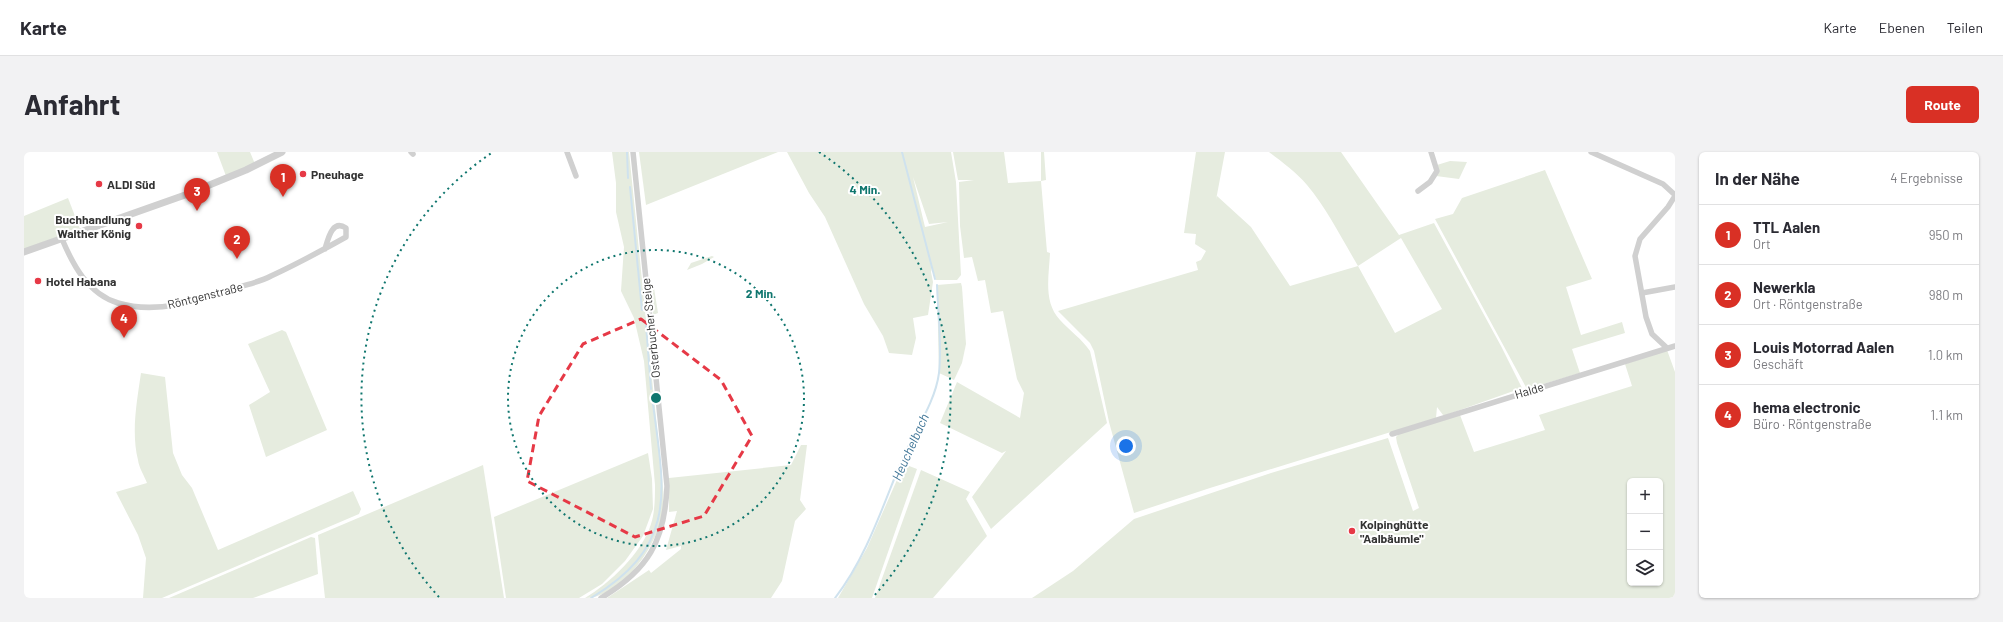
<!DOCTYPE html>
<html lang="de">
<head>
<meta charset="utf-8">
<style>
  :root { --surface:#fff; --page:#f2f2f3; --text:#2b2b33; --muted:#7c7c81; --line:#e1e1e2; --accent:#d93025 }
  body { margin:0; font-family:Barlow,sans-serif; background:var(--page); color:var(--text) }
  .controls { position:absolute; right:12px; bottom:12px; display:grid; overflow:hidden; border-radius:6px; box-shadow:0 1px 3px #0004 }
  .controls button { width:36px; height:36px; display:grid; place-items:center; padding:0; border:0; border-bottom:1px solid var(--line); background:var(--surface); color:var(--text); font:20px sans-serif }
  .you { position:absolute; left:1102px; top:294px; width:14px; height:14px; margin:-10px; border:3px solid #fff; border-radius:50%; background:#1a73e8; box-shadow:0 0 0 6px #1a73e833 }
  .badge { display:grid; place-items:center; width:26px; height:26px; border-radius:50%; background:var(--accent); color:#fff; font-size:13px; font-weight:700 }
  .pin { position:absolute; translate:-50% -33px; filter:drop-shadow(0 1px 2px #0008) }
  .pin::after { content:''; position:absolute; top:21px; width:14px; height:12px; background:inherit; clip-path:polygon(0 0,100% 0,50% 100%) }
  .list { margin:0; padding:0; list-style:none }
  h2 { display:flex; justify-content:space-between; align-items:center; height:52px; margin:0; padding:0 16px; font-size:17px }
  h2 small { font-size:13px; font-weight:400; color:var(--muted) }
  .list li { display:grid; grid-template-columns:26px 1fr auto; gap:12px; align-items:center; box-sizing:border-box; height:60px; padding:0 16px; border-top:1px solid var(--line) }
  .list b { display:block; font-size:15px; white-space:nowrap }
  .list p { margin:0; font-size:13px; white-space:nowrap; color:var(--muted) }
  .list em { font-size:13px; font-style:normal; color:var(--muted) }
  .icon { flex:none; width:22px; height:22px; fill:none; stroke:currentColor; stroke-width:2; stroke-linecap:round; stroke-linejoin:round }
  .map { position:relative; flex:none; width:1651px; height:446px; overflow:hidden; border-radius:6px }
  header { display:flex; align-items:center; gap:24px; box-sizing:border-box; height:56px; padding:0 20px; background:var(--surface); border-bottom:1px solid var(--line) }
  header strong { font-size:19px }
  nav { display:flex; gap:22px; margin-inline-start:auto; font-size:14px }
  .intro { display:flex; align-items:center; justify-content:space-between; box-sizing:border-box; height:96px; padding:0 24px }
  h1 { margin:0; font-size:28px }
  .button { padding:10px 18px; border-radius:6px; background:var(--accent); color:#fff; font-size:14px; font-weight:700 }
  main { display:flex; gap:24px; padding:0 24px }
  aside { flex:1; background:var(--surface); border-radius:6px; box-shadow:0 1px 3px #0004 }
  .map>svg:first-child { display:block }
  .green { fill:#e6ecdf; fill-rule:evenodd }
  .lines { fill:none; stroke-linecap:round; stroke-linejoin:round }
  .stream { stroke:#cfe2ee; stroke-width:2 }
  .minor { stroke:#d0d0d0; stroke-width:5.5 }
  .tertiary { stroke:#d0d0d0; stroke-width:7 }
  .marked { fill:none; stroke:#e63946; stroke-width:3; stroke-dasharray:8 5; stroke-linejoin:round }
  .ring { fill:none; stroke:#0f766e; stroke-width:2; stroke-dasharray:2 4 }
  .poi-dot { fill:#e63946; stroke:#fff; stroke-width:1.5 }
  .labels { text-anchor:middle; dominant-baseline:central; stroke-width:4; stroke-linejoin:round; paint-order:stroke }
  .poi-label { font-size:12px; font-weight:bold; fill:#333; stroke:#fff; text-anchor:start }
  .street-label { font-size:12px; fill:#333; stroke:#fff }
  .water-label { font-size:13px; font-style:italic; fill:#3f7597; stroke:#fff }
  .centre { fill:#0f766e; stroke:#fff; stroke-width:2 }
  .ring-label { font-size:12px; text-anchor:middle; font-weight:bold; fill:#0f766e; stroke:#fff; stroke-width:4; stroke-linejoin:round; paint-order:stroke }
</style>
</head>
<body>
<header>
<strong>Karte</strong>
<nav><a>Karte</a><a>Ebenen</a><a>Teilen</a></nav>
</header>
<div class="intro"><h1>Anfahrt</h1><a class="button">Route</a></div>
<main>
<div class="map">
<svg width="1651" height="446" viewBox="0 0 1651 446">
  <rect width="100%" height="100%" fill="#fff"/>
  <g class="green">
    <path d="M193,0H226L231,12L202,24Z"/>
    <path d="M588,0H605L637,315C638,329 641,344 639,358C635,392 598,446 561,446C586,431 618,401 627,372C631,360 631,345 631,333L620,209L610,166L597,139L600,95L592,60V31Z"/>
    <path d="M615,0H754L622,53Z"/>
    <path d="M763,0H927L932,30L937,123L933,128H912L908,115L907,120L909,130L904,163L889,166L892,186L888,203L865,201L859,184L840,152L801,65L785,41ZM889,25L905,72L924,70L901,75Z"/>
    <path d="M929,0H980L984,31L1017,29V0H1020L1022,28L1017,29L1023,100L1026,101C1025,124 1019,150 1036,168C1046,179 1058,187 1066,199L1083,271L967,377L948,345L982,299L978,301L916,271L933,230L996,266L1000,241L993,227L979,159L967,161L961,128L954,129L948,105L940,106L936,74L935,30L950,28H934Z"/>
    <path d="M1172,0H1201L1192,48L1193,44L1227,75L1266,134L1334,114C1318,87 1303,57 1283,33C1272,20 1258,10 1245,0H1317L1375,83L1410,71L1477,194L1498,236L1422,263H1419L1413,255L1412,266L1186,336L1110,361L1085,270L1070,199L1066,191L1034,159L1174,118L1172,110L1177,108L1182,99L1171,92L1172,82L1160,81ZM1377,86L1418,157L1371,181L1334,114Z"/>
    <path d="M1426,9L1443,10L1435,27L1412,24L1413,13Z"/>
    <path d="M1521,18L1568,127L1542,135L1557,183L1598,170L1601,181L1548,197L1556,221L1503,237L1411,67L1429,62L1438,46Z"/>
    <path d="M44,46L56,77L0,97V64Z"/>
    <path d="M688,104L690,105L678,112L663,118L667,111Z"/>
    <path d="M937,131L938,135L942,192L938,211L930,228L915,221L913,133Z"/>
    <path d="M630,136L634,161L629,163L627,140Z"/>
    <path d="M258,178L262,180L303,278L242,305L225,253L246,240L224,192Z"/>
    <path d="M1643,198L1651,220V446H1008L1049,419L1110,367L1247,321L1364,286L1389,359L1395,356L1373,291L1372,285L1376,281L1436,263L1450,300L1521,278L1515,263L1608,234L1601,212ZM1606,329H1636V431H1606Z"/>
    <path d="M117,221L141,225L149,301L158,323L168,336L194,398L329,339L337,357L335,362L138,446H119L122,406L114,383L92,340L123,331C120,323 115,316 114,308C107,280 113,249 117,221Z"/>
    <path d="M777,293H783L776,348L782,357L771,369L758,429L747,446H583L625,418L627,421L657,397V394L642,398L653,359L645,360V326L767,313Z"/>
    <path d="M624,301L628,327L629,357L619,384L601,409L578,432L555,446H482L470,365Z"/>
    <path d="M880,312L893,317L848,446H814L843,396Z"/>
    <path d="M459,313L480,446H301L294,383Z"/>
    <path d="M897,318L946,340L942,347L963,384L909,446H851Z"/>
    <path d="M287,385L291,386L294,422L229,446H145Z"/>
  </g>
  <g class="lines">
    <g class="stream">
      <path d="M603,0L604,26"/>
      <path d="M878,0L911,127"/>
      <path d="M606,35L618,158"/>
      <path d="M622,172L627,237"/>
      <path d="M567,446C658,392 639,334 628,244"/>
      <path d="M811,446C842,406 858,356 877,310C889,281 911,252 915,221C918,192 914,161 913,133"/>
    </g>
    <g class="minor">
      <path d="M387,0L389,2"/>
      <path d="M543,0L552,24"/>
      <path d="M1567,0L1639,32L1651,43"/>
      <path d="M1394,39L1406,30L1413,19L1407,0"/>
      <path d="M38,87C49,113 64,142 94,151C133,163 176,148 212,136C224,132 236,130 247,124C273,112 297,99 322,85V76C308,67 304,87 301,97"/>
      <path d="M1618,141L1651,135"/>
      <path d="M1643,196L1628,182L1622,165L1611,104L1616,87L1644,55L1651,44"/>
      <path d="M1368,282L1651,194"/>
      <path d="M577,446C624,418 641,389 643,334L609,0"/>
    </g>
    <path class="tertiary" d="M0,100L161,43L222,18L258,0"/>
  </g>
  <path class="marked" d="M617,167L697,228L728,284L680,364L611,385L503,329L515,264L559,192Z"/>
  <g class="ring">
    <circle cx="632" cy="246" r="148"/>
    <path d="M415 445A295 295 0 0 1 469 0M795 0A295 295 0 0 1 849 445"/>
  </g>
  <g class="poi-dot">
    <circle cx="279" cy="22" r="4"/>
    <circle cx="75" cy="32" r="4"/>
    <circle cx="115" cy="74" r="4"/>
    <circle cx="14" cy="129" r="4"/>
    <circle cx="1328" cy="379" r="4"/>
  </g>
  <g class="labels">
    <g class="poi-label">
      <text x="287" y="22">Pneuhage</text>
      <text x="83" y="32">ALDI Süd</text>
      <text x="107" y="67" text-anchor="end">Buchhandlung<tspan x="107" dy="14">Walther König</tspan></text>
      <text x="22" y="129">Hotel Habana</text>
      <text x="1336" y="372">Kolpinghütte<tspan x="1336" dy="14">"Aalbäumle"</tspan></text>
    </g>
    <g class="street-label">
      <text transform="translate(181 143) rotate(-14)">Röntgenstraße</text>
      <text transform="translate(626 176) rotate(-96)">Osterbucher Steige</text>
      <text transform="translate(1505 238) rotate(-17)">Halde</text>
    </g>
    <g class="water-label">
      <text transform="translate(886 295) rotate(-66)">Heuchelbach</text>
    </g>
  </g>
  <circle cx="632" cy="246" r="6" class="centre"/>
  <g class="ring-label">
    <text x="841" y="42">4 Min.</text>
    <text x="737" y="146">2 Min.</text>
  </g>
</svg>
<div class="controls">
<button>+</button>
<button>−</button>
<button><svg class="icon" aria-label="layers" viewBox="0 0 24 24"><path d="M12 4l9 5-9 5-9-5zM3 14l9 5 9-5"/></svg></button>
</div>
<div class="you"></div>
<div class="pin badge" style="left:259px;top:45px">1</div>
<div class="pin badge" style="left:213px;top:107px">2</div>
<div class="pin badge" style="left:173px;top:59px">3</div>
<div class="pin badge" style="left:100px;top:186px">4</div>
</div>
<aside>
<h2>In der Nähe<small>4 Ergebnisse</small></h2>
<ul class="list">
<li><span class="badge">1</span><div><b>TTL Aalen</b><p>Ort</p></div><em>950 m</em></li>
<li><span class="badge">2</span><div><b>Newerkla</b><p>Ort · Röntgenstraße</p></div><em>980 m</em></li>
<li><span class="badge">3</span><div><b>Louis Motorrad Aalen</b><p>Geschäft</p></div><em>1.0 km</em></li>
<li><span class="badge">4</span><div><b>hema electronic</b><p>Büro · Röntgenstraße</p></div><em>1.1 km</em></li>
</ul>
</aside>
</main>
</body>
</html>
